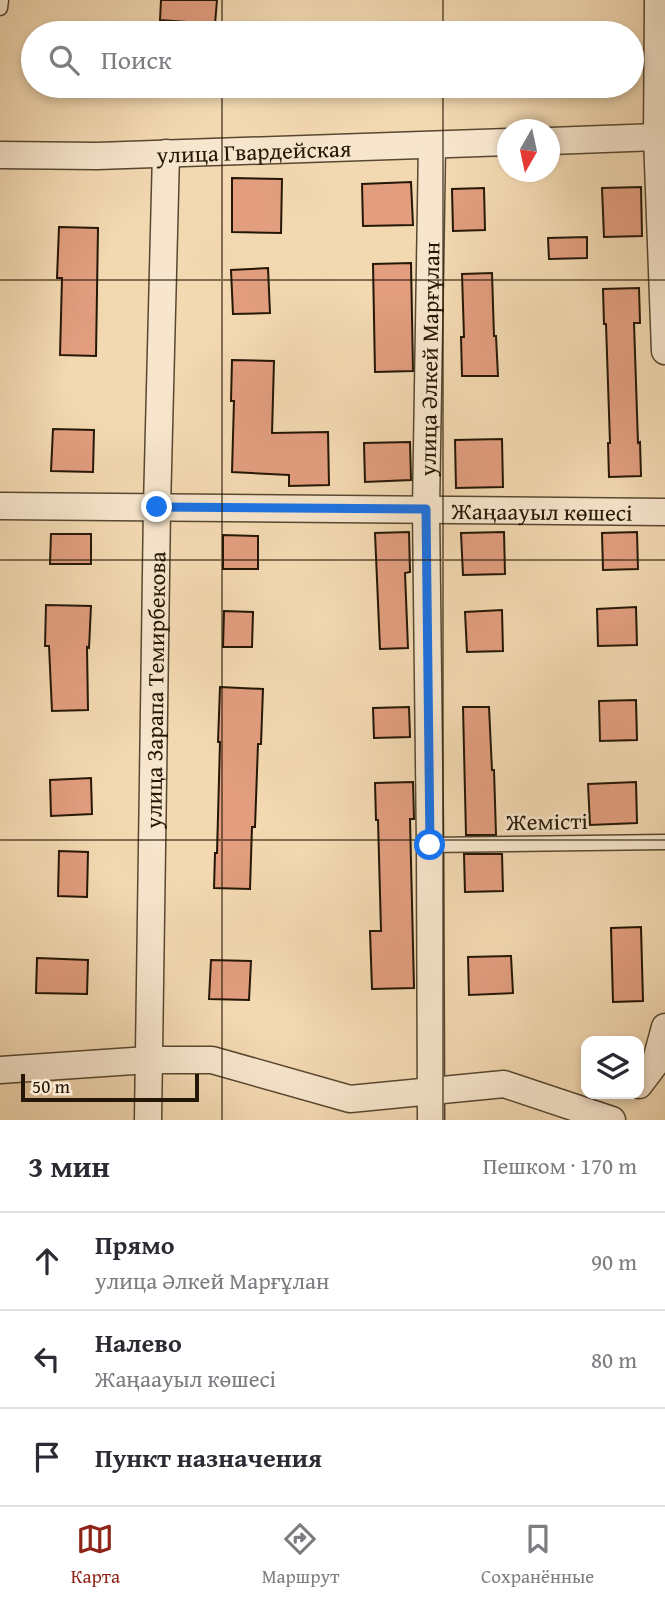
<!DOCTYPE html>
<html lang="ru">
<head>
<meta charset="utf-8">
<style>
  :root { --surface:#fff; --page:#f7f7f7; --text:#2b2b33; --muted:#7c7c81; --line:#e1e1e2; --accent:#8f2418 }
  body { margin:0; font-family:"Gentium Book Plus",serif; background:var(--page); color:var(--text) }
  .controls { position:absolute; right:21px; bottom:21px; display:grid; overflow:hidden; border-radius:14px; box-shadow:0 4px 10px #0003 }
  .controls button { width:63px; height:63px; display:grid; place-items:center; padding:0; border:0; border-bottom:2px solid var(--line); background:var(--surface); color:var(--text); font:35px sans-serif }
  .compass { position:absolute; left:497px; top:119px; width:63px; height:63px; border-radius:50%; background:var(--surface); box-shadow:0 4px 10px #0003; rotate:189deg }
  .scale { position:absolute; left:21px; bottom:18px; width:178px; box-sizing:border-box; padding-left:7px; border:4px solid #251705; border-top:0; font-size:19px; line-height:24px; white-space:nowrap; color:#251705; -webkit-text-stroke:5px #f7e6cd; paint-order:stroke }
  .stop { position:absolute; width:21px; height:21px; margin:-16px; border:5px solid #1a73e8; border-radius:50%; background:#fff }
  .stop.end { background:#1a73e8; border-color:#fff; box-shadow:0 2px 7px #0008 }
  .list { margin:0; padding:0; list-style:none }
  h2 { display:flex; justify-content:space-between; align-items:center; height:91px; margin:0; padding:0 28px; font-size:30px }
  h2 small { font-size:23px; font-weight:400; color:var(--muted) }
  .list li { display:grid; grid-template-columns:46px 1fr auto; gap:21px; align-items:center; box-sizing:border-box; height:98px; padding:0 28px; border-top:2px solid var(--line) }
  .list b { display:block; font-size:26px; white-space:nowrap }
  .list p { margin:0; font-size:23px; white-space:nowrap; color:var(--muted) }
  .list em { font-size:23px; font-style:normal; color:var(--muted) }
  .icon { flex:none; width:38px; height:38px; fill:none; stroke:currentColor; stroke-width:2; stroke-linecap:round; stroke-linejoin:round }
  .map { position:relative; flex:none; width:665px; height:1120px; overflow:hidden }
  .search { position:absolute; background:var(--surface); box-shadow:0 4px 10px #0003; left:21px; right:21px; top:21px; height:77px; display:flex; align-items:center; gap:18px; box-sizing:border-box; padding:0 24px; border-radius:38px; color:var(--muted); font-size:26px }
  .sheet { height:385px; background:var(--surface) }
  nav { display:flex; justify-content:space-around; align-items:center; box-sizing:border-box; height:98px; border-top:2px solid var(--line); background:var(--surface); font-size:19px; color:var(--muted) }
  nav a { display:grid; justify-items:center; gap:4px }
  nav .on { color:var(--accent) }
  .map>svg:first-child { display:block }
  .building { fill:#e29e7f; stroke:#251705; stroke-width:2 }
  .lines { fill:none; stroke-linecap:round; stroke-linejoin:round }
  .service-casing { stroke:#584830; stroke-width:17 }
  .minor-casing { stroke:#584830; stroke-width:29 }
  .service { stroke:#f7e6cd; stroke-width:14 }
  .minor { stroke:#f7e6cd; stroke-width:26 }
  .route { stroke:#1a73e8; stroke-width:9 }
  .grid { fill:none; stroke:#251705; stroke-width:2; stroke-opacity:0.55 }
  .labels { text-anchor:middle; dominant-baseline:central; stroke-width:5; stroke-linejoin:round; paint-order:stroke }
  .street-label { font-size:23px; fill:#251705; stroke:#f7e6cd }
</style>
</head>
<body>
<div class="map">
<svg width="665" height="1120" viewBox="0 0 665 1120">
  <rect width="100%" height="100%" fill="#f3d9b2"/>
  <filter id="stains"><feTurbulence type="fractalNoise" baseFrequency=".00286" numOctaves="4"/><feColorMatrix values="0 0 0 0 .2 0 0 0 0 .09 0 0 0 0 .02 0 0 0 .5 -.17"/></filter>
  <radialGradient id="worn" r=".72"><stop offset=".6" stop-color="#630" stop-opacity="0"/><stop offset="1" stop-color="#630" stop-opacity=".3"/></radialGradient>
  <g class="building">
    <path d="M161,0H217L215,24L160,20Z"/>
    <path d="M232,178L282,179L281,233L232,232Z"/>
    <path d="M411,182L413,225L363,226L362,184Z"/>
    <path d="M641,187L642,236L604,237L602,188Z"/>
    <path d="M484,188L485,230L453,231L452,189Z"/>
    <path d="M59,227L98,228L96,356L60,355L62,278H57Z"/>
    <path d="M587,237V258L549,259L548,238Z"/>
    <path d="M411,263L413,371L375,372L373,264Z"/>
    <path d="M268,268L270,313L233,314L231,270Z"/>
    <path d="M492,273L494,336H496L498,376H462L461,337H464L462,274Z"/>
    <path d="M639,288L640,323H634L638,443L640,442L641,476L609,477L608,443H610L606,324H604L603,289Z"/>
    <path d="M232,360L274,361L272,433L328,432L329,485L289,486V475L232,472L234,401H231Z"/>
    <path d="M53,429L94,430L93,472L51,471Z"/>
    <path d="M502,439L503,487L456,488L455,440Z"/>
    <path d="M410,442L411,480L365,482L364,443Z"/>
    <path d="M409,532L410,572L405,573L408,648L380,649L375,533Z"/>
    <path d="M504,532L505,574L463,575L461,533Z"/>
    <path d="M637,532L638,569L603,570L602,533Z"/>
    <path d="M51,534H91V564H50Z"/>
    <path d="M223,535L258,536V569H223Z"/>
    <path d="M46,605L91,606L89,648L87,647L88,710L52,711L49,646H45Z"/>
    <path d="M636,607L637,645L598,646L597,609Z"/>
    <path d="M502,610L503,651L467,652L465,612Z"/>
    <path d="M224,611L253,612L252,647H223Z"/>
    <path d="M220,687L263,689L261,744H258L255,827H252L250,889L214,888L215,853H217L220,742H218Z"/>
    <path d="M636,700L637,740L600,741L599,701Z"/>
    <path d="M409,707L410,737L374,738L373,708Z"/>
    <path d="M463,707H489L492,770H494L496,835H466Z"/>
    <path d="M91,778L92,814L51,816L50,780Z"/>
    <path d="M413,782L414,819H410L414,988L372,989L370,931H381L378,820H376L375,783Z"/>
    <path d="M636,782L637,823L590,825L588,784Z"/>
    <path d="M59,851L88,852L87,897L58,896Z"/>
    <path d="M464,854H502L503,891L465,892Z"/>
    <path d="M641,927L643,1001L613,1002L611,928Z"/>
    <path d="M511,956L513,993L469,995L468,957Z"/>
    <path d="M37,958L88,960L87,994L36,993Z"/>
    <path d="M211,960L251,961L249,1000L209,999Z"/>
  </g>
  <g class="lines">
    <g class="service-casing">
      <g id="service">
        <path d="M0,8L1,0"/>
        <path d="M430,845L665,842"/>
      </g>
    </g>
    <g class="minor-casing">
      <g id="minor">
        <path d="M658,0L657,137L665,351"/>
        <path d="M550,141L657,137"/>
        <path id="s1" d="M0,155L97,156L508,142"/>
        <path id="s2" d="M0,506L665,512"/>
        <path d="M0,1070L148,1060H212L350,1099L504,1084L612,1120"/>
        <path d="M639,1085L655,1064L665,1027"/>
        <path id="s3" d="M148,1120L157,507L166,153"/>
        <path id="s4" d="M431,1120L430,845L426,509L432,145"/>
      </g>
    </g>
    <use href="#service" class="service"/>
    <use href="#minor" class="minor"/>
  </g>
  <g class="lines">
    <path class="route" d="M157,507L426,509L430,845"/>
  </g>
  <path class="grid" d="M222,0V33M443,0V33M222,86V1120M443,86V1120M0,280H665M0,560H665M0,840H665"/>
  <g class="labels">
    <g class="street-label">
      <text stroke="none"><textPath href="#s1" startOffset="254">улица Гвардейская</textPath></text>
      <text stroke="none"><textPath href="#s4" startOffset="761">улица Әлкей Марғұлан</textPath></text>
      <text stroke="none"><textPath href="#s2" startOffset="542">Жаңаауыл көшесі</textPath></text>
      <text stroke="none"><textPath href="#s3" startOffset="430">улица Зарапа Темирбекова</textPath></text>
      <text transform="translate(547 821) rotate(-1)">Жемісті</text>
    </g>
  </g>
  <rect width="100%" height="100%" filter="url(#stains)"/>
  <rect width="100%" height="100%" fill="url(#worn)"/>
</svg>
<div class="controls">
<button><svg class="icon" aria-label="layers" viewBox="0 0 24 24"><path d="M12 4l9 5-9 5-9-5zM3 14l9 5 9-5"/></svg></button>
</div>
<svg class="compass" viewBox="-18 -18 36 36"><path d="M0-13l5 13h-10z" fill="#e53935"/><path d="M0 13l5-13h-10z" fill="#7c7c81"/></svg>
<div class="scale">50 m</div>
<div class="stop" style="left:430px;top:845px"></div>
<div class="stop end" style="left:157px;top:507px"></div>
<div class="search"><svg class="icon" aria-label="search" viewBox="0 0 24 24"><circle cx="10" cy="10" r="6"/><path d="M15 15l6 6"/></svg>Поиск</div>
</div>
<section class="sheet">
<h2>3 мин<small>Пешком · 170 m</small></h2>
<ul class="list">
<li><svg class="icon" aria-label="ahead" viewBox="0 0 24 24"><path d="M12 20V5M6 11l6-6 6 6"/></svg><div><b>Прямо</b><p>улица Әлкей Марғұлан</p></div><em>90 m</em></li>
<li><svg class="icon" aria-label="left" viewBox="0 0 24 24"><path d="M17 20v-9H6M10 6l-5 5 5 5"/></svg><div><b>Налево</b><p>Жаңаауыл көшесі</p></div><em>80 m</em></li>
<li><svg class="icon" aria-label="arrive" viewBox="0 0 24 24"><path d="M6 21V4h12l-3 4 3 4H6"/></svg><div><b>Пункт назначения</b></div></li>
</ul>
</section>
<nav>
<a class="on"><svg class="icon" aria-label="map" viewBox="0 0 24 24"><path d="M3 6l6-2 6 2 6-2v14l-6 2-6-2-6 2zM9 4v14M15 6v14"/></svg>Карта</a>
<a><svg class="icon" aria-label="directions" viewBox="0 0 24 24"><path d="M12 3l9 9-9 9-9-9zM9 14v-3h6M13 9l2 2-2 2"/></svg>Маршрут</a>
<a><svg class="icon" aria-label="saved" viewBox="0 0 24 24"><path d="M7 4h10v16l-5-4-5 4z"/></svg>Сохранённые</a>
</nav>
</body>
</html>
